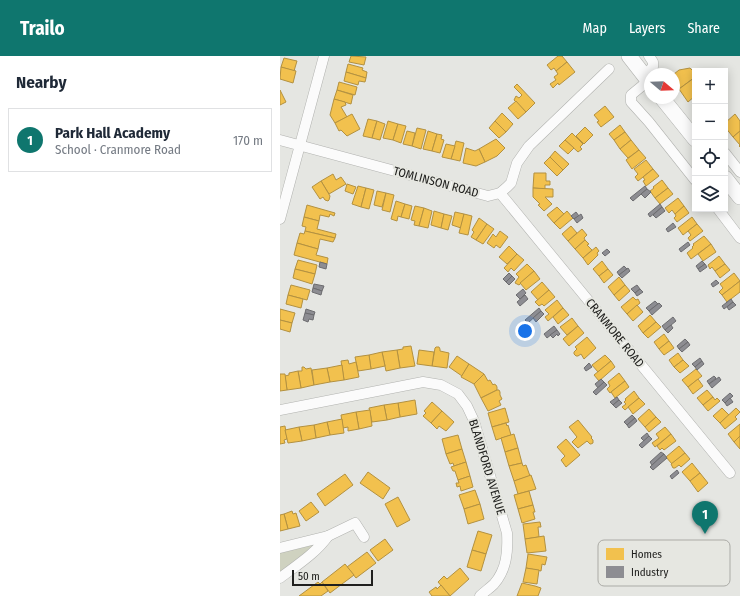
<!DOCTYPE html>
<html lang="en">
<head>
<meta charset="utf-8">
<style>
  :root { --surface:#fff; --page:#f2f2f3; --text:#1f2937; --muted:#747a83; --line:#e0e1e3; --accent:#0f766e }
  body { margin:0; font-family:"Fira Sans Condensed",sans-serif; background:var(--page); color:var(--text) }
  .controls { position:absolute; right:12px; top:12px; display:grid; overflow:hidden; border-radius:0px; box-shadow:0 2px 10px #0003 }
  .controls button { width:36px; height:36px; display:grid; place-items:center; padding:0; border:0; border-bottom:1px solid var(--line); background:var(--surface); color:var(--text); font:20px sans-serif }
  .compass { position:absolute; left:364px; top:12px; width:36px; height:36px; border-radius:50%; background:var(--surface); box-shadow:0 2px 10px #0003; rotate:109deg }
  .scale { position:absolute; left:12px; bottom:10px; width:81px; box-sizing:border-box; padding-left:4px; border:2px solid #20201e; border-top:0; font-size:11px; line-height:14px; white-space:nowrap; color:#20201e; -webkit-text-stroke:3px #e6e7e1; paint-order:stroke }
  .you { position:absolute; left:245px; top:275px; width:14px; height:14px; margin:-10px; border:3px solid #fff; border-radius:50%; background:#1a73e8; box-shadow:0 0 0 6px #1a73e833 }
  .badge { display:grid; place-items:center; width:26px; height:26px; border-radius:50%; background:var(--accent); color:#fff; font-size:13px; font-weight:700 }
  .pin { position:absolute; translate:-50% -33px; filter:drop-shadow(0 1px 2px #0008) }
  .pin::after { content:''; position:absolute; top:21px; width:14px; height:12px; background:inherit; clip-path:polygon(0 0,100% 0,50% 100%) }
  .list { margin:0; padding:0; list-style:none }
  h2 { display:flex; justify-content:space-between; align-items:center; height:52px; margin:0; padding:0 16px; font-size:17px }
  h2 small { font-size:13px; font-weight:400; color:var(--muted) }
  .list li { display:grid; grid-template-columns:26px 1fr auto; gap:12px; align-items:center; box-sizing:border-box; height:64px; margin:0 8px 8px; padding:0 8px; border:1px solid var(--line); border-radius:0px }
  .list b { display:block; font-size:15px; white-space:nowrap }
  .list p { margin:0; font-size:13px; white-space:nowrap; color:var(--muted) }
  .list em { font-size:13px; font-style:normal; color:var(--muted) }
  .icon { flex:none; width:22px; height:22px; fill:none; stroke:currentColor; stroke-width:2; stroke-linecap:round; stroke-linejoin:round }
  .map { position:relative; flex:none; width:460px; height:540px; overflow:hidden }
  header { display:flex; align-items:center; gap:24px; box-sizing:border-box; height:56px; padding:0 20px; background:var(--accent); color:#fff }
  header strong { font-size:19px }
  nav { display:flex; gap:22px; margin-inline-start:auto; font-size:14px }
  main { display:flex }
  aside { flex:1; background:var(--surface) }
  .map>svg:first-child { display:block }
  .green { fill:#cfd2c0 }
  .homes { fill:#f2c14e; stroke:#b39140 }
  .industry { fill:#8d8d92; stroke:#6c6c6f }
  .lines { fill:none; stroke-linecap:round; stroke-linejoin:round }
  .street-casing { stroke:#b1b2af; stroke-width:11 }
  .secondary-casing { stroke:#b1b2af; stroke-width:16 }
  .street { stroke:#fbfbfb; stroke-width:10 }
  .secondary { stroke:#fbfbfb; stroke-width:15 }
  .labels { text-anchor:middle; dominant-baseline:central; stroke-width:4; stroke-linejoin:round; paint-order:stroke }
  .street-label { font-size:12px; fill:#20201e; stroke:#e6e7e1 }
  .key { fill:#e6e7e1; stroke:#ababa6; stroke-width:1 }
  .key-label { font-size:11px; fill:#20201e }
</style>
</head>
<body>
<header>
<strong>Trailo</strong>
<nav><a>Map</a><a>Layers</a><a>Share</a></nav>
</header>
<main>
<aside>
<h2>Nearby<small></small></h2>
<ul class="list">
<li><span class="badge">1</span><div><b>Park Hall Academy</b><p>School · Cranmore Road</p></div><em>170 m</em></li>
</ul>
</aside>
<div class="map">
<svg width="460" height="540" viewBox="0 0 460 540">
  <rect width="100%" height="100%" fill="#e5e6e2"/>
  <path class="green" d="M38,487L0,517V495Z"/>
  <g class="homes">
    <path d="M71,0L86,1L84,9L69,6Z"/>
    <path d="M278,0H282L287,6L276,15L274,12L271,14L267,9Z"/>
    <path d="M4,2L17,5L14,15L1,11Z"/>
    <path d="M287,6L295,16L279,29L278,27L273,32L270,28L276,24L274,21L278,18L276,15Z"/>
    <path d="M68,8L83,12L82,14L87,16L86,22L66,16Z"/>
    <path d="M1,11L16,15L13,27L0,23Z"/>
    <path d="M410,12L415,17V21L399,33L394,27V18L399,14Z"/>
    <path d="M66,16L86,22L85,26L79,25L78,29L64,25Z"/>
    <path d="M414,22L415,23V40L408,46L399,33Z"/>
    <path d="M59,26L77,31L75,39L57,34Z"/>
    <path d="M237,28L255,47L246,56L234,44L236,40L239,42L242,39L234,31Z"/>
    <path d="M0,34L6,46L0,49Z"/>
    <path d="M57,34L73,39L71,48L54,43Z"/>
    <path d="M54,43L65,46L66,49L61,51L67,61L55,67L50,59Z"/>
    <path d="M236,45L246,56L238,63L228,52Z"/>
    <path d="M325,50L334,61L321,71L317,66L319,65L314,59Z"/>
    <path d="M222,57L233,68L226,76L215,65Z"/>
    <path d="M72,58L80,73L67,80L61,74L59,75L55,67Z"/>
    <path d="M455,58L460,65V75L453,81L445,71V67Z"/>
    <path d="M88,63L97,65L92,82L83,80Z"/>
    <path d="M97,65L105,68L100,84L92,82Z"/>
    <path d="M108,65L118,68L113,84L103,82Z"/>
    <path d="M215,65L226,76L219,82L209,72Z"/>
    <path d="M118,68L126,70L121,87L113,84Z"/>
    <path d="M340,69L345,76L334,84L329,78Z"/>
    <path d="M305,71L313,79L304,88L296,80Z"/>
    <path d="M137,72L146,74L141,93L132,90Z"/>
    <path d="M127,75L135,77L132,90L123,88Z"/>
    <path d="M148,75L157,78L152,95L143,93Z"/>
    <path d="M460,75V91L459,90L460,89L453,81Z"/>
    <path d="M345,76L351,84L340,93L334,84Z"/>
    <path d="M292,77L303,88L300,91L302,93L298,96L285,84Z"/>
    <path d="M157,78L162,79L161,83L164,84L160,97L152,95Z"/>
    <path d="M216,83L225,92L217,100L205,106L199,93Z"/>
    <path d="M285,84L294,92L288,98L279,90Z"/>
    <path d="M351,84L359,94L348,102L340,93Z"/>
    <path d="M176,85L184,87L180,105L171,103Z"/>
    <path d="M166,88L175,90L171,103L162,101Z"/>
    <path d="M186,92L195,95L199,93L205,106L196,110L183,107Z"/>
    <path d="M359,94L366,102L352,113L346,104Z"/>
    <path d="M275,95L289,108L283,114L270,101Z"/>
    <path d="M270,101L283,114L277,120L264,107Z"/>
    <path d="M366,104L373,113L358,125L355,121L358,118L354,113Z"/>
    <path d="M373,113L379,120L366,130L363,125L365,124L363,121Z"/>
    <path d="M254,117H266V125H270V129H265V133L253,132Z"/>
    <path d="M53,118L56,124L61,121L66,128L49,138L41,125Z"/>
    <path d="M382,124L388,132L375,142L370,135L374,132L373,131Z"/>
    <path d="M41,125L50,140L49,144L48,145L45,144L43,141L40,143L32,131Z"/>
    <path d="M67,128L76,131L73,138L65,135Z"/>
    <path d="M78,130L86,132L81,151L72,148Z"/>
    <path d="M86,132L94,134L89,153L81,151Z"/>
    <path d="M253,132L273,133V141H265L272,148L264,155L258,149L260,148L253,141Z"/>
    <path d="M388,132L393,138L380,148L375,142Z"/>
    <path d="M97,135L106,137L102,151L94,149Z"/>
    <path d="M106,137L114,139L110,156L102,154Z"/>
    <path d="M398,142L404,150L395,158L392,154L389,157L385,152Z"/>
    <path d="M116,145L125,148L121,161L118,160L117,165L111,163Z"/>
    <path d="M125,148L132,150L129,163L121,161Z"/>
    <path d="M27,149L55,157L54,160L50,158L49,161L40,159L39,165L24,161Z"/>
    <path d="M135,150L144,152L139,170L134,169L135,165L131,164Z"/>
    <path d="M404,150L409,157L397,166L394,162L396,160L395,158Z"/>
    <path d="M277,151L284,158L274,167L267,159Z"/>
    <path d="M144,152L152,155L148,172L139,170Z"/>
    <path d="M154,155L164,158L161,172L151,169Z"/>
    <path d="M287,155L293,162L280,173L274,167Z"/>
    <path d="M175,156L184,158L181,172L172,169Z"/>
    <path d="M164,158L172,160L168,174L161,172Z"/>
    <path d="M184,158L192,160L188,179L179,177Z"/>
    <path d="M24,161L39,165L37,173L56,178L55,182L25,175L26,171L22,170Z"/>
    <path d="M412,161L417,168L403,179L398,172Z"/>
    <path d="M199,162L207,168L196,184L191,181L194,176L192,174Z"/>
    <path d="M207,168L214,173L203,188L196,184Z"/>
    <path d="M417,168L423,175L410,185L408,182L411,179L408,175Z"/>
    <path d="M291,170L297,177L288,185L282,178Z"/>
    <path d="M302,173L307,179L304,182L305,184L295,193L288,185Z"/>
    <path d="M25,175L55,182L53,186L40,183L38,193L17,187L20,177L24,178Z"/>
    <path d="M220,175L228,181L220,192L216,189L214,192L207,187L213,178L216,181Z"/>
    <path d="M424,180L431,188L411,203L407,197L413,192L412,191L414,189L413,188Z"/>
    <path d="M305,184L309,188L307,189L312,194L303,202L295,193Z"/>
    <path d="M17,187L38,193L36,199L48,202L47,208L14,199Z"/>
    <path d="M431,188L436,196L423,205L418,198Z"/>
    <path d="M229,190L237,198L227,208L219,201Z"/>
    <path d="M316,191L319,195L317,197L318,199L308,209L303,202Z"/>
    <path d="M237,198L244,204L234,215L231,212L228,216L224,212Z"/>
    <path d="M439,200L445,208L435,215L432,211L430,213L428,209Z"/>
    <path d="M18,204L37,209L35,218L15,213Z"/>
    <path d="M322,205L328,213L319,220L313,213Z"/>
    <path d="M247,208L254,215L239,229L235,227L236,225L239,221L236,218Z"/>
    <path d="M445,208L450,214L440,222L435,215Z"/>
    <path d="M15,213L35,218L32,228L13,222Z"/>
    <path d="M328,213L333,219L324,227L319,220Z"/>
    <path d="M254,215L260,223L246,234L240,227Z"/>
    <path d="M454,217L460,225L442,239L439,236L443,232L440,228Z"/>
    <path d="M339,221L345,229L334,239L328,231Z"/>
    <path d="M460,225V236L447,246L442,239Z"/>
    <path d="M262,226L269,234L258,244L251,236Z"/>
    <path d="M11,229L30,234L27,244L8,239Z"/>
    <path d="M345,229L350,235L339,245L334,239Z"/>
    <path d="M269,234L275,241L264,250L262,248L259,250L255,246Z"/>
    <path d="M8,239L23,243L21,252L6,248Z"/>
    <path d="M353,241L356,244L358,243L360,247L347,258L341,251Z"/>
    <path d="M277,244L283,252L268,265L265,261L269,258L265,254Z"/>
    <path d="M357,249L363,256L353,265L347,258Z"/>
    <path d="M283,252L289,259L278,268L273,261Z"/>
    <path d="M0,253L15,257L12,267L0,264Z"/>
    <path d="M370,259L376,266L363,277L358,270Z"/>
    <path d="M292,262L298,270L287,279L280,271Z"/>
    <path d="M0,264L12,267L10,276L0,273Z"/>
    <path d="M376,266L381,271L368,282L363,277Z"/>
    <path d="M298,270L304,277L289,290L283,283Z"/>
    <path d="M384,278L389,285L379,293L374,286Z"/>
    <path d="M307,281L316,292L304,303L301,298L298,300H296L294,298V296L297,293L295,291Z"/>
    <path d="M389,285L394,292L384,299L379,293Z"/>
    <path d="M131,290L135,310L120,312L117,294L123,293V291Z"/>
    <path d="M156,291H159L160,293V295L169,297L167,312L152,310L155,292Z"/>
    <path d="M117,294L120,312L106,315L102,296Z"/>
    <path d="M139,294L154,296L152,310L137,308Z"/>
    <path d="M102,296L105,310L91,313L89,299Z"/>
    <path d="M398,297L403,304L394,311L389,304Z"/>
    <path d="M89,299L91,313L78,315L75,301Z"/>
    <path d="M325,299L331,305L318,316L312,309Z"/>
    <path d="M177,300L189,308L182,320L169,311Z"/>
    <path d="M68,304L69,308L76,306L79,321L64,324L61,305Z"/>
    <path d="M403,304L409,310L400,317L394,311Z"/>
    <path d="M331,305L335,311L319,325L314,319Z"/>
    <path d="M189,308L204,318L194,328L181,321Z"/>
    <path d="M62,309L64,324L50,326L47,312Z"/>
    <path d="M22,311H24L26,313L31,312L34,329L21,332L18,315H22Z"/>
    <path d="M47,312L50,326L34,329L32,314Z"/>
    <path d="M416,313L422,320L408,331L402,324Z"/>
    <path d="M18,315L21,332L7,334L5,320L9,319V317Z"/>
    <path d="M339,317L345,325L330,337L327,333L330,330L328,326Z"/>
    <path d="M0,318H5L7,334L0,335Z"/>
    <path d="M204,318L208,325L210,324L213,329L214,328L216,329L217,331V334L201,342L194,328Z"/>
    <path d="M418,323L423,330L413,338L408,331Z"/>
    <path d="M345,325L349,331L335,342L331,336Z"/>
    <path d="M217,334H219L220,336V339L222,343L219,345L221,349L208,355L201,342Z"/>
    <path d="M427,334L433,341L423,349L417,342Z"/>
    <path d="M354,335L359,342L345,354L342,351L346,348L344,346L346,344L345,343Z"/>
    <path d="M433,341L435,344L437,342L440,345L428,355L423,349Z"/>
    <path d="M359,342L365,348L353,358L348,351Z"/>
    <path d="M135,344L137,358L120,361L118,347Z"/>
    <path d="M152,346L162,355L151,367L143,360L146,357L144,355Z"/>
    <path d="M118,347L120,361L107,364L104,349Z"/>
    <path d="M104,349L107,364L92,366L89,352Z"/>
    <path d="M225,352L229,366L212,371L208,357Z"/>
    <path d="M442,352L449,359L440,367L433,360Z"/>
    <path d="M456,352L460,356L455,361L457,363L445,373L440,367Z"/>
    <path d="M369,353L376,361L365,371L358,363Z"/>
    <path d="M90,354L92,370L79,373L76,356Z"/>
    <path d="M162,355L174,366L166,375L159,370L157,373L151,367Z"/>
    <path d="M76,356L79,373L68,375V371L63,372L61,359Z"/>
    <path d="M376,361L381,366L369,376L365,371Z"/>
    <path d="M62,363L64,377L50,379L47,366Z"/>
    <path d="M298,364L312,381L311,382L313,384V387L311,388H310L307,385L298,392L292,386L297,381L289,371Z"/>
    <path d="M47,366L50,379L36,382L34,369Z"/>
    <path d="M226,367L227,370L228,369L231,379L216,384L212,371Z"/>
    <path d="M460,368V380L454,386L448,378Z"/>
    <path d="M34,369L36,382L22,385L19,371Z"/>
    <path d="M5,370L7,383L4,384L5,387L0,388V371Z"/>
    <path d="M19,371L22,385L8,387L5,374Z"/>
    <path d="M385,371L391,378L375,391L372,387L379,382L376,378Z"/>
    <path d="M234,378L238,392L225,396L221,382Z"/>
    <path d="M391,378L396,385L384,394L382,392L380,394L377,390Z"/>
    <path d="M178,379L182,393L166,398L162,383Z"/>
    <path d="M460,380V393L454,386Z"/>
    <path d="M286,383L300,399L286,411L281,404L285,400L277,391Z"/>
    <path d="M399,390L405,397L392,408L386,401Z"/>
    <path d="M238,392L242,407L229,410L225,396Z"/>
    <path d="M182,393L186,406L174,410L173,407L170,408L166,398Z"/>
    <path d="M405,397L410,403L401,411L399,409L395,412H393L391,408Z"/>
    <path d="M186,406L190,420L178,424L175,415H173L171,411Z"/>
    <path d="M242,407L243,410L246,409L250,420L234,425L229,410Z"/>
    <path d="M412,407L420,417L410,425L402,416Z"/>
    <path d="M88,416L110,432L103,443L80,427Z"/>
    <path d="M420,417L428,427L418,436L410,425Z"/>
    <path d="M65,418L73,429L45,450L37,438Z"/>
    <path d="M251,419L256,433L238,438L234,425Z"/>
    <path d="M190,420L193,431L181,435L180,430L177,431L176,427H179L178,424Z"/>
    <path d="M195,434L200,448L184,453L179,439Z"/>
    <path d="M249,435L253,449L238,453L234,439Z"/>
    <path d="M118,441L130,464L117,471L105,448Z"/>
    <path d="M31,446L39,456L26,465L19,455Z"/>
    <path d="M200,448L204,463L188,468L184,453Z"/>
    <path d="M253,449L255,456H253L255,463L242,467L238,453Z"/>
    <path d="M12,455L13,458L16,457L20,470L8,473L4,458Z"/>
    <path d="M4,458L8,473L0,475V459Z"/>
    <path d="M260,466L261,471H258L259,481L245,483L243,468Z"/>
    <path d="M198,475L212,479L206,498L192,494Z"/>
    <path d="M264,480L266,495L247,497L245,483Z"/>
    <path d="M105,483L113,494L98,505L90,494Z"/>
    <path d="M192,494L206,498L201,515L187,511Z"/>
    <path d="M87,496L96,507L76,522L67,511Z"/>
    <path d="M248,498L267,501L265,509L262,508L261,515L246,512Z"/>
    <path d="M65,508L74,519L50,537L42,526Z"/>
    <path d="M180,512L189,523L170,540L158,526L164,520L167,523Z"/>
    <path d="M246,512L259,514L257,528L243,526Z"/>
    <path d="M38,526L40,528L42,526L48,535L41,540H19Z"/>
    <path d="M242,527L255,530L261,532L258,540H237Z"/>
    <path d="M161,529L170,540H152L149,536L156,531L157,533Z"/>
  </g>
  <g class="industry">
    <path d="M365,130L367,133L353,145L350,142Z"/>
    <path d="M367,133L371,136L365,142L361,138Z"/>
    <path d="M380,148L382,151L370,161L368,158Z"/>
    <path d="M382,151L385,155L376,162L373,159Z"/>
    <path d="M296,156L299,160L294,163L291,160Z"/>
    <path d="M301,158L303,162L297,167L294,163Z"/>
    <path d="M393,167L396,171L388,176L386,173Z"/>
    <path d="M408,186L410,189L401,196L399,193Z"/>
    <path d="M327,193L330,196L325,200L322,197Z"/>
    <path d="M422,205L425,208L418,213L416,210Z"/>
    <path d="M40,206L47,208L46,213L39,211Z"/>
    <path d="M425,208L427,211L420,216L418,213Z"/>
    <path d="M344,210L347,213L339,219L337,216Z"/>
    <path d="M348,212L350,215L342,222L339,219Z"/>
    <path d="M229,217L232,220L226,226L223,223Z"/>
    <path d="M232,220L235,223L229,229L226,226Z"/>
    <path d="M436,224L439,227L433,231L431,228Z"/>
    <path d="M34,228L44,230L42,235L33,232Z"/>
    <path d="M357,229L360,233L355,237L351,233Z"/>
    <path d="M33,232L42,235L41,239L32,236Z"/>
    <path d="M243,233L246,237L240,243L236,239Z"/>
    <path d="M360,233L363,236L357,240L355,237Z"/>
    <path d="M245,239L248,243L240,250L237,246Z"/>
    <path d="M451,243L453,246L444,253L442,250Z"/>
    <path d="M375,245L378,248L369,255L366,252Z"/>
    <path d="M453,246L456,249L449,254L447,251Z"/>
    <path d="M379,247L382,250L372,259L369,255Z"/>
    <path d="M259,252L261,255L248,267L245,264Z"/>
    <path d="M26,253L35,256L34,259L25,257Z"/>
    <path d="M261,255L264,258L256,266L253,262Z"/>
    <path d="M25,257L34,259L33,264L29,263L28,266L23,264Z"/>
    <path d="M393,261L396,265L385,274L382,270Z"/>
    <path d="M391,269L393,272L388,277L385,274Z"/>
    <path d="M274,270L277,274L267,282L264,278Z"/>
    <path d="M277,274L280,278L278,280L277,278L273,282L270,279Z"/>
    <path d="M405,283L408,286L399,293L397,290Z"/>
    <path d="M408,286L410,289L402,296L399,293Z"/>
    <path d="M420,302L422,305L415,311L412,308Z"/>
    <path d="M422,305L424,308L417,314L415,311Z"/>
    <path d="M309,307L312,311L306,315L304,312Z"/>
    <path d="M434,320L436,322L429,328L427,325Z"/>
    <path d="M439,321L441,324L432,332L429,328Z"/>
    <path d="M321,323L324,326L318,332L315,328Z"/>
    <path d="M324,326L327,329L316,339L313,336Z"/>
    <path d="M450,337L453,340L445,347L442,344Z"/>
    <path d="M337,341L339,344L333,349L330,346Z"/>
    <path d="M450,342L453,346L447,350L445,347Z"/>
    <path d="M339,344L342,347L336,352L333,349Z"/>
    <path d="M352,359L355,362L347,369L344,366Z"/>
    <path d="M355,362L357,365L349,372L347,369Z"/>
    <path d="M367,377L369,380L364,385L361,382Z"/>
    <path d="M369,380L372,383L362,392L359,389Z"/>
    <path d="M381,396L384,398L372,409L370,406Z"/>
    <path d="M384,398L387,402L373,414L370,411Z"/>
    <path d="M397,414L399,417L392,423L390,420Z"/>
  </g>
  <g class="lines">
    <g class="street-casing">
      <g id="street">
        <path d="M364,19L373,11V6L369,0"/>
        <path d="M368,25L351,39V46L369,66L415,124"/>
        <path d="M0,84L208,140L220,137L227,131L231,127L237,107L249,90L329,13"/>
        <path d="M445,97L460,116"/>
        <path d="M220,137L450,417"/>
        <path d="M438,153L460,182"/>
        <path d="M0,163L44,0"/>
        <path d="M0,354L143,326L161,329L178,338L187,350L194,365L227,477C228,495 227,513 214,528C210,532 204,536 200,540"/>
        <path d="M48,480L75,467L84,481"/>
        <path d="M0,492L48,480C36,497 17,509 0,522"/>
      </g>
    </g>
    <g class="secondary-casing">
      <g id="secondary">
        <path d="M349,0L370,27"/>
        <path d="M382,42L415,83"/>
        <path d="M445,122L460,141"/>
      </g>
    </g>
    <use href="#street" class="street"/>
    <use href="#secondary" class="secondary"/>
  </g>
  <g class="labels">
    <g class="street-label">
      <text transform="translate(156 126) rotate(15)">TOMLINSON ROAD</text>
      <text transform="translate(335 277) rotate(51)">CRANMORE ROAD</text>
      <text transform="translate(207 411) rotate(73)">BLANDFORD AVENUE</text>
    </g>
  </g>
  <rect x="318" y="484" width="132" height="46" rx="6" class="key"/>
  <rect x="326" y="492" width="18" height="12" fill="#f2c14e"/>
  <rect x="326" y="510" width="18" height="12" fill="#8d8d92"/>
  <g class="key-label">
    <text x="351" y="502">Homes</text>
    <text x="351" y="520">Industry</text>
  </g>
</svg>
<div class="controls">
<button>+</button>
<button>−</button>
<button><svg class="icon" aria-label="locate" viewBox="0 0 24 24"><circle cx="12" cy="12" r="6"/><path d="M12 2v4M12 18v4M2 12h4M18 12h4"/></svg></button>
<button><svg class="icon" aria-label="layers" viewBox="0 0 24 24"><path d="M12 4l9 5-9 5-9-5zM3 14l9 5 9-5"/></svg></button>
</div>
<svg class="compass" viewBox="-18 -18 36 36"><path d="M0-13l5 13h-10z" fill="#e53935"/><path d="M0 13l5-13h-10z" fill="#747a83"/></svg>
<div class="scale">50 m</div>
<div class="you"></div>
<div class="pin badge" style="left:425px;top:478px">1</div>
</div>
</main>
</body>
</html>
